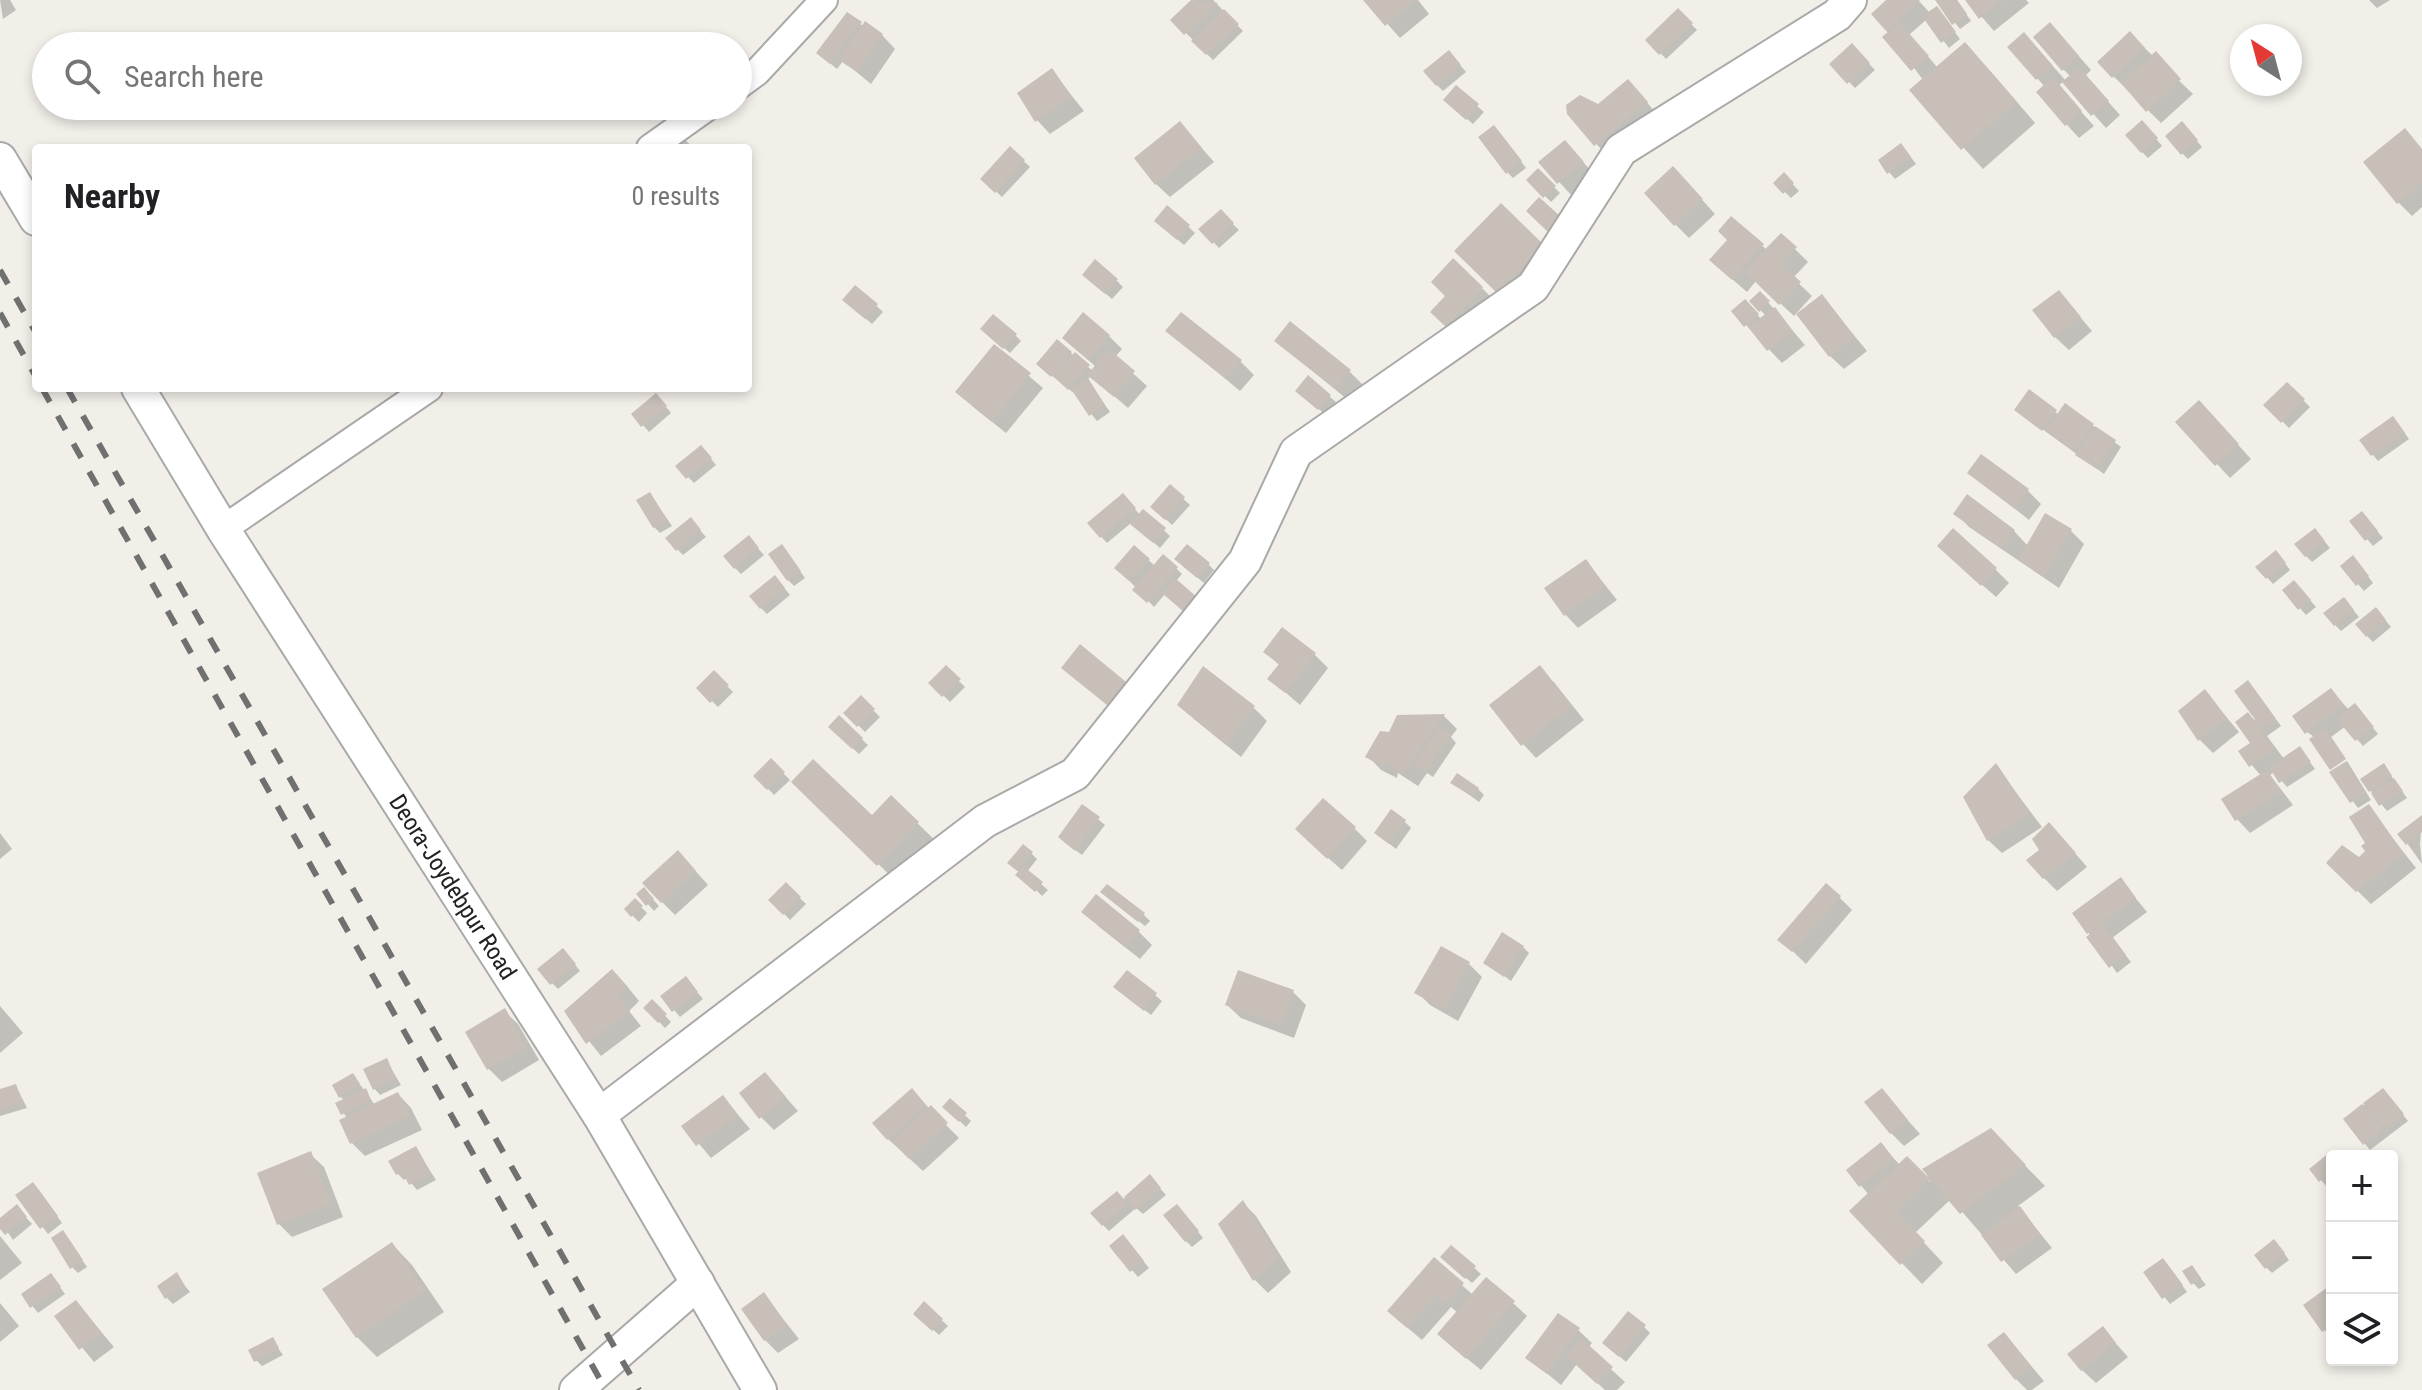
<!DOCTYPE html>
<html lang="en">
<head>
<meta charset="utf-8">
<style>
  :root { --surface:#fff; --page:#f2f2f2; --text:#202124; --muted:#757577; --line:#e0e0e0 }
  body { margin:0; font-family:"Roboto Condensed",sans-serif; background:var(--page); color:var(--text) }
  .controls { position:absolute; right:24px; bottom:24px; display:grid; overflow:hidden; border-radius:8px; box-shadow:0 4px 12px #0003 }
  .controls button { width:72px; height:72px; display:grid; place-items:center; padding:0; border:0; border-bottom:2px solid var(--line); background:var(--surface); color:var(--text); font:40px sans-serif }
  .compass { position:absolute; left:2230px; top:24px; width:72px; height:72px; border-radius:50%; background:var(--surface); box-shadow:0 4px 12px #0003; rotate:324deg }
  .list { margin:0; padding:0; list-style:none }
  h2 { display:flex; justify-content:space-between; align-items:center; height:104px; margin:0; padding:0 32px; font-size:34px }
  h2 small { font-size:26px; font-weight:400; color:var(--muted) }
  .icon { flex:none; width:44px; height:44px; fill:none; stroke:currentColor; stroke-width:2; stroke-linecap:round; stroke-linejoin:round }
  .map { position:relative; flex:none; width:2422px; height:1390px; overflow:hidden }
  .search { position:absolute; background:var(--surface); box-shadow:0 4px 12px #0003; left:32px; top:32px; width:720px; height:88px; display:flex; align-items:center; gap:20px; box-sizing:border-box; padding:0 28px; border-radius:44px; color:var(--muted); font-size:30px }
  .panel { position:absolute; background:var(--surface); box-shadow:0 4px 12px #0003; left:32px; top:144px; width:720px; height:248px; border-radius:8px }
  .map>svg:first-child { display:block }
  .shadow { fill:#0003 }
  .building { fill:#c7bfb8 }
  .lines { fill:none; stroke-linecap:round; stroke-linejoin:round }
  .minor-casing { stroke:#a9a9a9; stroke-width:30 }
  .tertiary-casing { stroke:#a9a9a9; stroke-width:36 }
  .minor { stroke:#fff; stroke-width:26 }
  .tertiary { stroke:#fff; stroke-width:32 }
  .rail { stroke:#707070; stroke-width:6; stroke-dasharray:16 16; stroke-linecap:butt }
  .labels { text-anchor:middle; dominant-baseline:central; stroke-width:6; stroke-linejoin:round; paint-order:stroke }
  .street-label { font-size:24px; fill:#222; stroke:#fff }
</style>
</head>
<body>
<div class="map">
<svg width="2422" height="1390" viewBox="0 0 2422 1390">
  <rect width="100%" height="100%" fill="#f2efe9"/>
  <g class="shadow">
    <path d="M0,0H10L16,10L3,19Z"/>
    <path d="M1194,0H1213L1243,31L1213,60L1173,20Z"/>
    <path d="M1366,0H1418L1429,14L1400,38Z"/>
    <path d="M1889,0H1918L1930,13L1937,8L1960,39L1949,48L1927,19L1909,35L1938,68L1985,65L2035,123L1983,169L1912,91L1923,80L1874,14Z"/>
    <path d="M1937,0H1957L1971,21L1960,29Z"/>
    <path d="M1967,0H2026L2029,3L1994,31Z"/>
    <path d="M2369,0H2390L2377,8Z"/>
    <path d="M1678,11L1697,30L1666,59L1648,40Z"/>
    <path d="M860,24L882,35L895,49L871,84L843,61L837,69L825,59Z"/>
    <path d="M2130,34L2193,94L2161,123L2099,62Z"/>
    <path d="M2063,38L2091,70L2085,76L2120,115L2106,128L2064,81L2058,86L2094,126L2079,138L2038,93L2045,87L2010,47L2037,48L2066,81L2071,77L2063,69Z"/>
    <path d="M1852,46L1875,70L1855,88L1832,64Z"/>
    <path d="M1454,58L1466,72L1443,91L1437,85Z"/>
    <path d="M1052,71L1084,111L1050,134L1037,120Z"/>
    <path d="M1456,88L1484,112L1473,124L1452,106Z"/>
    <path d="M1641,95L1659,117L1609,158L1569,113Z"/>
    <path d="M1180,123L1214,162L1170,197L1156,184Z"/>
    <path d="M2148,129L2162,146L2148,158L2142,152Z"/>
    <path d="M2188,130L2202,147L2188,159L2182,153Z"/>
    <path d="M1500,134L1526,168L1513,178L1507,172Z"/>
    <path d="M682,136L693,148H669Z"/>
    <path d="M1011,149L1030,167L1002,197L983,179Z"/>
    <path d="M2422,149V207L2412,216L2398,202Z"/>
    <path d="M1907,152L1916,164L1895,179L1889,172Z"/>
    <path d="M1578,156L1596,177L1572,196L1541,162Z"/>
    <path d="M1538,171L1560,193L1551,202L1529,180Z"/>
    <path d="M1784,175L1799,191L1791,198L1776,183Z"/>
    <path d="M1686,182L1715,214L1689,238L1675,224Z"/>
    <path d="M1501,206L1563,266L1519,312L1457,251Z"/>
    <path d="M1168,208L1195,233L1184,245L1163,227Z"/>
    <path d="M1220,212L1239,230L1219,248L1201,229Z"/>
    <path d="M1732,219L1767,250L1795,249L1808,262L1793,278L1812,296L1794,316L1756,281L1747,292L1725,273Z"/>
    <path d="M1091,281H1117L1123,287L1112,299Z"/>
    <path d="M856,287L883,312L872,324L851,306Z"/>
    <path d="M1482,288L1495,301L1460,338L1446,325Z"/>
    <path d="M2059,292L2092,331L2069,350L2055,337Z"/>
    <path d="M1760,293L1805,345L1782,363L1734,312L1751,307L1761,319L1766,316L1752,301Z"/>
    <path d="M1822,297L1867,351L1844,369L1830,356Z"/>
    <path d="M1168,331L1240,361L1254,375L1240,391Z"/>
    <path d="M989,335H1015L1021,341L1010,353Z"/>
    <path d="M1109,336L1122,349L1115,357L1147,386L1128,408L1091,376L1087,380L1110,412L1097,421L1075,394L1045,370L1057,342L1093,371L1096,367L1078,351Z"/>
    <path d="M1277,341L1349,371L1362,384L1349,401Z"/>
    <path d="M995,347L1043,388L1006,433L971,405Z"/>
    <path d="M2287,384L2310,407L2289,428L2266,405Z"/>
    <path d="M2030,392L2059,415L2092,425L2121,447L2104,474L2023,415Z"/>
    <path d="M1329,396L1336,402L1326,415L1304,397Z"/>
    <path d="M662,402L671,413L649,432L634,415Z"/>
    <path d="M2212,416L2251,459L2230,478L2217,464Z"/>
    <path d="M2399,425L2409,439L2378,461L2362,441Z"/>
    <path d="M707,454L716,465L694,483L688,477Z"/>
    <path d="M1970,473L2028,491L2041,504L2029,520Z"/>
    <path d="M1170,487L1190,505L1172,525L1153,507Z"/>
    <path d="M650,494L672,526L660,533L654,527Z"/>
    <path d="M1123,495L1140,515L1143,511L1170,536L1160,548L1131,523L1107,543L1090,524Z"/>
    <path d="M1956,513L2014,531L2028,546L2071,531L2084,544L2059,588L1969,527Z"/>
    <path d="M2368,520L2383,538L2373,546L2352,521Z"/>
    <path d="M696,526L706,537L683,555L677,549Z"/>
    <path d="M2320,536L2330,548L2312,562L2306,556Z"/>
    <path d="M754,544L764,555L741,574L735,568Z"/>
    <path d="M1135,548L1155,566L1176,568L1182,574L1154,607L1123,574Z"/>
    <path d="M787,553L805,578L794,586L788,580Z"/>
    <path d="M1953,559L1996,570L2009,583L1996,597Z"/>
    <path d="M2282,559L2290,570L2273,584L2258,567Z"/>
    <path d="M1586,561L1617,600L1578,628L1565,614Z"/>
    <path d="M1208,564L1214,570L1204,583L1182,565Z"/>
    <path d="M2359,564L2373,583L2364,591L2342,566Z"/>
    <path d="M781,584L790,595L767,614L761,608Z"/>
    <path d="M2300,588L2316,607L2306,615L2284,590Z"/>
    <path d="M2350,606L2359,617L2341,631L2335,625Z"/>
    <path d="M2382,616L2391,627L2373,642L2367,636Z"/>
    <path d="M1266,652L1315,655L1328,668L1300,705L1270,679L1280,666Z"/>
    <path d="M946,668L965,687L950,702L931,683Z"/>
    <path d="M714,673L733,692L718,707L699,688Z"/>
    <path d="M1553,681L1584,720L1536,758L1523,744Z"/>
    <path d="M2254,689L2281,726L2267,736L2284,759L2300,749L2315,769L2287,787L2274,772L2270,775L2293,805L2250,833L2237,819L2261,776L2241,752L2253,743L2248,715L2262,725Z"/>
    <path d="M2331,690L2349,710L2360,712L2378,734L2363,746L2346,726L2331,737L2345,758L2307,732Z"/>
    <path d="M2205,692L2239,732L2213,753L2200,740Z"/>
    <path d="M861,698L880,717L865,732L846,713Z"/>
    <path d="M1254,708L1267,721L1241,757L1193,718Z"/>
    <path d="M1444,716L1457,729L1451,737L1456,743L1433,777L1427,773L1418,786L1398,773L1397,778L1381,770L1368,756L1390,734L1399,717Z"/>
    <path d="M839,718L868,745L859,754L830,727Z"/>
    <path d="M771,761L790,780L774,795L756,776Z"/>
    <path d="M2347,761L2371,800L2358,808L2332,773Z"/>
    <path d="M1996,766L2042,827L2002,853L1988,840L1965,798Z"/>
    <path d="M2384,766L2407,798L2387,811L2370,790Z"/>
    <path d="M793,782L872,818L891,798L938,843L899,884Z"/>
    <path d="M1453,783L1478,789L1484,795L1479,802Z"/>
    <path d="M1083,807L1105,825L1082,855L1066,843Z"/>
    <path d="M2368,807L2416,868L2371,904L2329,863L2359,860L2368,851Z"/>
    <path d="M2422,817L2420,844L2422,864L2407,843Z"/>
    <path d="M1405,822L1411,828L1396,849L1376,833Z"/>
    <path d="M1354,828L1367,841L1342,870L1311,843Z"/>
    <path d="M0,833L12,849L0,859Z"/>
    <path d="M2062,838L2087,867L2057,891L2044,878Z"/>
    <path d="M1031,853L1037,859L1027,872L1048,890L1042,896L1010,863Z"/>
    <path d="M691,866L708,885L675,915L662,902Z"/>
    <path d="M2120,879L2147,912L2112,938L2131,962L2117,973L2088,932Z"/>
    <path d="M786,885L806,904L790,920L771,900Z"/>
    <path d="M639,894L650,896L659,906L654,911Z"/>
    <path d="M1839,897L1852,910L1806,964L1780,939Z"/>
    <path d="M1109,898L1144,915L1150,921L1145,926Z"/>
    <path d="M635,901L647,913L639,922L627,910Z"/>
    <path d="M1097,925L1139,932L1152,945L1140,959Z"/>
    <path d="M1523,947L1529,953L1511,981L1485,962Z"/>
    <path d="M569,957L580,971L558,989L552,983Z"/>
    <path d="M1469,964L1482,977L1458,1021L1430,1005L1417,992Z"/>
    <path d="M1127,972L1162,1001L1151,1015L1122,992Z"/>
    <path d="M626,985L639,1001L629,1011L641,1026L601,1056L566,1012Z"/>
    <path d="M691,985L703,999L680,1017L663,997Z"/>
    <path d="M1293,992L1306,1005L1294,1038L1241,1018L1227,1005Z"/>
    <path d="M652,1002L671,1022L665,1028L646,1008Z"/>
    <path d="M0,1006L23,1033L0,1053Z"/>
    <path d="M504,1011L518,1024L539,1060L502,1082L489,1069L468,1033Z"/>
    <path d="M386,1060L401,1085L380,1095L374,1088Z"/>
    <path d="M765,1074L798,1111L774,1130L761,1117Z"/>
    <path d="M353,1075L375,1105L398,1094L411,1108L422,1130L365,1156L352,1143L347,1118L338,1104L345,1101L340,1096Z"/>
    <path d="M16,1086L27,1108L0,1116V1091Z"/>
    <path d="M1881,1090L1920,1134L1904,1146L1891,1133Z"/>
    <path d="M2383,1090L2408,1121L2370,1150L2345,1119Z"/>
    <path d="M912,1091L959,1138L923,1171L888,1139Z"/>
    <path d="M723,1097L750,1129L711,1158L684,1126Z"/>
    <path d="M950,1101L971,1121L966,1127L945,1107Z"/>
    <path d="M1881,1145L1900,1165L1907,1158L1930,1182L1925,1169L2011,1151L2045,1186L2018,1206L2052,1248L2016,1274L1951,1199L1915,1233L1943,1263L1922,1284L1852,1211L1869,1195L1848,1170Z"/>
    <path d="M415,1148L436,1180L417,1190L407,1178L404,1180L398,1174Z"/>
    <path d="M310,1154L324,1167L343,1217L292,1237L279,1224Z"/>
    <path d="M2329,1156L2332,1183L2327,1187L2312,1169Z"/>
    <path d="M1150,1177L1166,1195L1143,1214L1136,1208L1109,1231L1103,1225L1123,1200Z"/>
    <path d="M39,1190L62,1223L48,1234L18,1195Z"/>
    <path d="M1243,1203L1256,1216L1291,1272L1268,1293L1255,1280L1220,1224Z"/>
    <path d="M16,1207L32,1224L13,1240L0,1221Z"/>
    <path d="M1183,1213L1203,1238L1192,1247L1186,1241Z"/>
    <path d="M63,1233L87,1267L78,1273L72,1267Z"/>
    <path d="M0,1236L22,1263L0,1280Z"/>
    <path d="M1129,1243L1149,1268L1138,1277L1112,1246Z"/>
    <path d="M392,1244L412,1265L444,1312L377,1357L357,1337Z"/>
    <path d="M1451,1247L1481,1274L1472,1283L1449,1263Z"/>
    <path d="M2280,1248L2289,1260L2272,1273L2266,1267Z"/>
    <path d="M1434,1260L1473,1295L1513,1303L1527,1316L1481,1370L1453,1347L1458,1313L1451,1307L1422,1340L1403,1324Z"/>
    <path d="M2169,1267L2187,1292L2170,1304L2146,1273Z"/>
    <path d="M2192,1267L2206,1285L2199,1289L2193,1283Z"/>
    <path d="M176,1275L190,1292L173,1304L167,1298Z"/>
    <path d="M56,1282L65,1294L38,1313L24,1295Z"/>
    <path d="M2332,1286V1339L2305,1306Z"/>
    <path d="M764,1295L799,1339L778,1353L765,1340Z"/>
    <path d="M76,1302L114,1347L94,1362L57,1317Z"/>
    <path d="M0,1303L19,1326L0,1342Z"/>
    <path d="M924,1304L948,1326L939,1335L916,1314Z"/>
    <path d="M1644,1327L1650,1333L1626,1362L1610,1348Z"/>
    <path d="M2103,1329L2128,1357L2096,1383L2082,1370Z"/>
    <path d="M1578,1330L1592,1343L1588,1348L1625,1382L1617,1390H1605L1577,1364L1561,1385L1528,1358Z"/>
    <path d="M2004,1334L2044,1381L2032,1390H2027L2016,1379Z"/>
    <path d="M272,1340L283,1355L262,1366L256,1360Z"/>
  </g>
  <g class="building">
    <path d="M1191,0L1218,3L1184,35L1170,20Z"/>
    <path d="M1363,0H1416L1385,26Z"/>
    <path d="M1886,0H1920L1886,31L1871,14Z"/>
    <path d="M1935,0H1957L1967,14L1952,25Z"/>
    <path d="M1965,0H2003L1979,19Z"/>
    <path d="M1937,6L1956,32L1941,43L1922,16Z"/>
    <path d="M1678,8L1693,23L1659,55L1645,40Z"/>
    <path d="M1224,9L1239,24L1206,55L1191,41Z"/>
    <path d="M847,12L862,22L830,64L816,53Z"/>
    <path d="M865,21L883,34L857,72L839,60Z"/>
    <path d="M1899,22L1929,56L1911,71L1882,37Z"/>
    <path d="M2050,22L2079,56L2062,71L2033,37Z"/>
    <path d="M2130,31L2145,48L2112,78L2097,62Z"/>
    <path d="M2024,32L2053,66L2036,80L2007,47Z"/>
    <path d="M1965,42L2017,102L1961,150L1909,90Z"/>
    <path d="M1852,43L1870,63L1847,84L1829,64Z"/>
    <path d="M1449,50L1461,65L1436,86L1423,71Z"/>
    <path d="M2156,51L2181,79L2146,112L2121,83Z"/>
    <path d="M2079,67L2109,101L2091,116L2062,82Z"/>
    <path d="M1052,68L1072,97L1035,122L1017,93Z"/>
    <path d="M2053,77L2082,111L2065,126L2036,92Z"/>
    <path d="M1628,79L1648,102L1594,146L1567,114L1566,105L1580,95L1598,104Z"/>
    <path d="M1456,85L1479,104L1466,120L1443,100Z"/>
    <path d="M2142,120L2158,138L2141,153L2125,135Z"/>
    <path d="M1180,121L1202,148L1155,185L1134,158Z"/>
    <path d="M2182,121L2198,140L2181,155L2165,136Z"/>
    <path d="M1494,125L1522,161L1506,174L1478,137Z"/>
    <path d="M2405,128L2422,149V183L2397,204L2363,162Z"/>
    <path d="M1565,140L1584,162L1557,184L1538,162Z"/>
    <path d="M1901,143L1911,157L1887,174L1878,160Z"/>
    <path d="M1010,146L1025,160L995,193L980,179Z"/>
    <path d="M1673,166L1703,199L1674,226L1644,193Z"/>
    <path d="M1538,168L1556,186L1543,198L1526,180Z"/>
    <path d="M1784,172L1794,183L1783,194L1773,183Z"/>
    <path d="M1539,197L1561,217L1548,232L1526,211Z"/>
    <path d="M1501,203L1544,245L1497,293L1454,251Z"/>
    <path d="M1167,205L1190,225L1177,240L1154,221Z"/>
    <path d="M1221,209L1234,223L1212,244L1198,229Z"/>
    <path d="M1731,216L1764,244L1732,280L1709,260L1727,240L1718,231Z"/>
    <path d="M1781,233L1797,247L1781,264L1801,282L1779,305L1744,271Z"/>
    <path d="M1453,258L1483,287L1446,327L1430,312L1445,296L1431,282Z"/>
    <path d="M1095,259L1118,279L1105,294L1082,275Z"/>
    <path d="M855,285L878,304L865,319L842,300Z"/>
    <path d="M2059,290L2081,317L2054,338L2032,310Z"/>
    <path d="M1760,291L1770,301L1759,312L1749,301Z"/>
    <path d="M1822,294L1855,337L1829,357L1796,314Z"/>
    <path d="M1745,299L1759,314L1744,327L1731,311Z"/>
    <path d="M1775,307L1793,331L1767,351L1748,327Z"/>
    <path d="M1083,312L1110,335L1088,360L1062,338Z"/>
    <path d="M1181,312L1242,360L1226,379L1165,331Z"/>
    <path d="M993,314L1017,334L1003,349L980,329Z"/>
    <path d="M1290,321L1351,370L1335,389L1274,341Z"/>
    <path d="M1057,339L1072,352L1051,377L1036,364Z"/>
    <path d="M994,344L1031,373L992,422L955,392Z"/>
    <path d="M1109,349L1135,371L1114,397L1087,375Z"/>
    <path d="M1075,352L1090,365L1068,390L1053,376Z"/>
    <path d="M1308,375L1331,395L1318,410L1295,391Z"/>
    <path d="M1088,378L1105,405L1089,416L1071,389Z"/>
    <path d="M2287,382L2305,399L2281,423L2263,405Z"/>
    <path d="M2029,389L2057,410L2042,431L2014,410Z"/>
    <path d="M656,393L667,406L641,427L631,414Z"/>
    <path d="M2199,400L2239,444L2215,466L2175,422Z"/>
    <path d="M2065,403L2094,424L2074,451L2045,431Z"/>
    <path d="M2393,416L2405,433L2371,456L2359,440Z"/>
    <path d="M2095,426L2116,440L2097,469L2075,455Z"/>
    <path d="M701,445L712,458L686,479L675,466Z"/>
    <path d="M1981,454L2029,489L2015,509L1967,473Z"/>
    <path d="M1170,484L1185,497L1165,520L1150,507Z"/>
    <path d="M650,492L667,520L653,528L636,500Z"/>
    <path d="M1123,493L1136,508L1100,538L1087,523Z"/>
    <path d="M1967,494L2015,530L2002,549L1953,514Z"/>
    <path d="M1143,509L1166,528L1153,543L1130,524Z"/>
    <path d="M2362,511L2378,531L2365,541L2349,521Z"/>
    <path d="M2045,513L2072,529L2045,576L2018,560Z"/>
    <path d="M691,517L701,530L676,551L665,538Z"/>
    <path d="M1953,528L1997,568L1981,586L1937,546Z"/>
    <path d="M2315,528L2325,541L2305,557L2294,544Z"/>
    <path d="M749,535L759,548L734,569L723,556Z"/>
    <path d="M782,544L801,571L787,581L768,554Z"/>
    <path d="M1187,544L1210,563L1197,578L1174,559Z"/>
    <path d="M1134,545L1150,559L1129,581L1114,568Z"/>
    <path d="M2276,550L2286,563L2266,579L2255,567Z"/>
    <path d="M1163,554L1178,567L1147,603L1132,590Z"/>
    <path d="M2353,555L2369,576L2356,586L2340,566Z"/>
    <path d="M1586,559L1605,586L1564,616L1544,588Z"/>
    <path d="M775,575L785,588L760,609L749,596Z"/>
    <path d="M1175,578L1198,598L1185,613L1162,593Z"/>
    <path d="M2294,580L2311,600L2298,610L2282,590Z"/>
    <path d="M2344,597L2354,610L2334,626L2323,613Z"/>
    <path d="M2376,607L2386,620L2366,637L2355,624Z"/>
    <path d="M1282,627L1316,653L1285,693L1267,679L1279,664L1263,652Z"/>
    <path d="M1080,644L1131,686L1112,709L1061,668Z"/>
    <path d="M946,665L961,679L942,697L928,683Z"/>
    <path d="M1540,665L1572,706L1521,746L1489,705Z"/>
    <path d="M1203,666L1255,706L1226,745L1177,705Z"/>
    <path d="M714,670L729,685L710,703L696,688Z"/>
    <path d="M2248,680L2276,719L2262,729L2234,691Z"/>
    <path d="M2331,688L2344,705L2305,734L2292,716Z"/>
    <path d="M2205,689L2227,718L2198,741L2178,711Z"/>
    <path d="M861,695L875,709L857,727L843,713Z"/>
    <path d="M2355,703L2374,727L2355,741L2336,718Z"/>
    <path d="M2248,712L2275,749L2249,767L2238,751L2250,743L2235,722Z"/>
    <path d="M1445,714L1404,774L1385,762L1384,767L1365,757L1380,731L1389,732L1397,715Z"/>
    <path d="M839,715L863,738L852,749L828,727Z"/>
    <path d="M1439,727L1451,735L1426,773L1414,765Z"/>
    <path d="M2325,728L2346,759L2330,770L2309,739Z"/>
    <path d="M2300,746L2311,762L2279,783L2269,767Z"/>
    <path d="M771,758L785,772L767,790L753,776Z"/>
    <path d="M813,759L872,815L891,795L919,822L877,866L791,782Z"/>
    <path d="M2345,762L2366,793L2350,803L2329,772Z"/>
    <path d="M1996,763L2030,813L1987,841L1963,797Z"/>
    <path d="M2384,763L2392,776L2369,792L2360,779Z"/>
    <path d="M2267,770L2281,791L2235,821L2221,799Z"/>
    <path d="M1457,773L1479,788L1473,797L1450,783Z"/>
    <path d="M2394,778L2403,791L2379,806L2371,793Z"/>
    <path d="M1323,798L1356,827L1327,859L1295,829Z"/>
    <path d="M1082,804L1100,817L1075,851L1058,837Z"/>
    <path d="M2369,804L2404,854L2356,892L2326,863L2342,845L2359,857L2365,851L2361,846L2365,843L2349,817Z"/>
    <path d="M1391,809L1406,820L1389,844L1374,833Z"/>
    <path d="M2422,815V832L2406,845L2397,834Z"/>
    <path d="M2049,822L2076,853L2043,879L2026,860L2039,850L2032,839Z"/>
    <path d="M1023,844L1033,852L1017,871L1007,863Z"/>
    <path d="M678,850L696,871L661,903L642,883Z"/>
    <path d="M1023,866L1043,882L1035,892L1015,875Z"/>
    <path d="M2121,877L2136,898L2087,934L2072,913Z"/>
    <path d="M786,882L801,897L783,915L768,900Z"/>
    <path d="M1826,883L1841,896L1792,952L1777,940Z"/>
    <path d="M1107,884L1145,913L1138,922L1100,892Z"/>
    <path d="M644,887L654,899L646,906L636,894Z"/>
    <path d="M1096,894L1140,930L1126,948L1081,912Z"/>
    <path d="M635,898L643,906L631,917L624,909Z"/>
    <path d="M2103,924L2126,955L2109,968L2086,937Z"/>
    <path d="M1502,932L1524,946L1504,977L1483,963Z"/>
    <path d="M1441,946L1470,962L1444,1009L1414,993Z"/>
    <path d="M563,948L576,964L550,985L537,969Z"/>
    <path d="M612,969L627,986L618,996L630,1011L586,1044L564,1011Z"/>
    <path d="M1127,970L1157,993L1144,1011L1113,987Z"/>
    <path d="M1238,970L1294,990L1281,1026L1225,1005Z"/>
    <path d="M686,976L698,992L672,1012L660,996Z"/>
    <path d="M652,999L667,1014L658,1023L643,1008Z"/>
    <path d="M505,1008L527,1047L487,1070L465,1032Z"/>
    <path d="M387,1058L396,1079L373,1090L363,1069Z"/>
    <path d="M765,1072L786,1097L759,1119L739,1093Z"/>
    <path d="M353,1073L360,1084L339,1098L332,1085Z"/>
    <path d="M16,1084L22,1102L0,1109V1089Z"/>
    <path d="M366,1088L371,1100L341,1115L335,1103Z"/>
    <path d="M912,1088L926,1105L887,1140L872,1123Z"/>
    <path d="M1882,1088L1908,1120L1890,1134L1864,1102Z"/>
    <path d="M2383,1088L2404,1114L2384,1129L2363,1103Z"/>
    <path d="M398,1092L410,1116L350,1144L339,1120Z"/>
    <path d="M723,1095L738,1115L696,1146L681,1126Z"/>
    <path d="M950,1098L967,1113L959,1122L942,1107Z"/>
    <path d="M2362,1104L2383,1130L2363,1145L2343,1119Z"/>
    <path d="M931,1105L948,1123L909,1159L892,1141Z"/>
    <path d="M1991,1128L2026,1165L1960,1214L1922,1169Z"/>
    <path d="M1881,1142L1894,1159L1859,1187L1846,1170Z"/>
    <path d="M416,1146L431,1173L409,1185L402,1172L396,1175L388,1161Z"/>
    <path d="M311,1151L331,1204L277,1225L257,1173Z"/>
    <path d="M2329,1153L2332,1172L2319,1182L2309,1169Z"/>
    <path d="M1907,1156L1930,1179L1896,1212L1925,1241L1900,1265L1849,1211Z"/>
    <path d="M1150,1174L1161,1188L1135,1210L1124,1197Z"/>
    <path d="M33,1182L58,1216L40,1229L15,1195Z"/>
    <path d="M1117,1191L1128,1204L1102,1226L1090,1213Z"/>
    <path d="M1243,1200L1279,1258L1253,1281L1218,1224Z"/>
    <path d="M17,1204L27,1217L5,1235L0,1229V1218Z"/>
    <path d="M1177,1204L1199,1231L1185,1242L1163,1215Z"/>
    <path d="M2020,1206L2040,1234L2001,1262L1981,1235Z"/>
    <path d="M63,1230L83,1260L70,1269L51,1238Z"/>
    <path d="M1123,1234L1144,1261L1130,1272L1109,1246Z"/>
    <path d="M2274,1239L2285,1253L2265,1269L2254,1255Z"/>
    <path d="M392,1242L425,1291L356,1338L322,1289Z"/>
    <path d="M1451,1245L1476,1266L1465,1279L1440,1257Z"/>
    <path d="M1434,1257L1464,1283L1446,1304L1436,1295L1407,1328L1387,1311Z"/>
    <path d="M2163,1258L2183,1285L2162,1299L2143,1272Z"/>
    <path d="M2192,1265L2201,1278L2191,1285L2182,1271Z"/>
    <path d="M177,1272L185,1286L165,1299L157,1286Z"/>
    <path d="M51,1273L61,1287L30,1308L21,1294Z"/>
    <path d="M1486,1277L1515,1301L1466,1359L1437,1334Z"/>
    <path d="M2332,1284V1325L2322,1332L2303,1305Z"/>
    <path d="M764,1292L787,1325L764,1341L741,1309Z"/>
    <path d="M76,1300L102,1333L79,1350L54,1316Z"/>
    <path d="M924,1301L943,1319L932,1331L913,1314Z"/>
    <path d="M1628,1311L1646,1325L1619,1357L1602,1343Z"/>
    <path d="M1558,1313L1580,1328L1547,1374L1525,1358Z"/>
    <path d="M2103,1326L2116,1343L2081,1371L2067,1354Z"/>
    <path d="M2004,1332L2032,1367L2015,1380L1987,1345Z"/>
    <path d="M273,1337L279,1348L254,1362L248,1350Z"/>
    <path d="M1582,1339L1613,1367L1597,1384L1566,1356Z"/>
  </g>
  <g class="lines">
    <g class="minor-casing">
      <g id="minor">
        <path d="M738,86L757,72L824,0"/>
        <path d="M650,148L709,106"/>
        <path d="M223,529L429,388"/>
      </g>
    </g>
    <g class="tertiary-casing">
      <g id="tertiary">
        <path d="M0,159L36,219"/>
        <path id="s1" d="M138,388L223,529L599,1115L760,1390"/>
        <path d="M599,1115L985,821L1075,774L1245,561L1296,452L1533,287L1621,150L1837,15L1850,0"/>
        <path d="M576,1390L698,1283"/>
      </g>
    </g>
    <use href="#minor" class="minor"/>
    <use href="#tertiary" class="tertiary"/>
    <g class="rail">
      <path d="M0,270L36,333"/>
      <path d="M0,313L36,377"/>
      <path d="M42,388L606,1390"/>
      <path d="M67,388L639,1390"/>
    </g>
  </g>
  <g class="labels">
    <g class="street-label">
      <text stroke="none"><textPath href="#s1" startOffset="590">Deora-Joydebpur Road</textPath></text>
    </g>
  </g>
</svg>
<div class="controls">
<button>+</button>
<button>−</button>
<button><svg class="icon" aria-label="layers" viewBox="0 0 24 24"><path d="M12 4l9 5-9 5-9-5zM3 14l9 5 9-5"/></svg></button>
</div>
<svg class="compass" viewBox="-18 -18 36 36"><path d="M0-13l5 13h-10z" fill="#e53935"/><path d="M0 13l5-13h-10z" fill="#757577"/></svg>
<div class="search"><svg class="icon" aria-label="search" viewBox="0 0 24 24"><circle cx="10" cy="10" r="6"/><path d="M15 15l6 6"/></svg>Search here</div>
<section class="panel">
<h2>Nearby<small>0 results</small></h2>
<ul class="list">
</ul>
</section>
</div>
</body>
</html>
